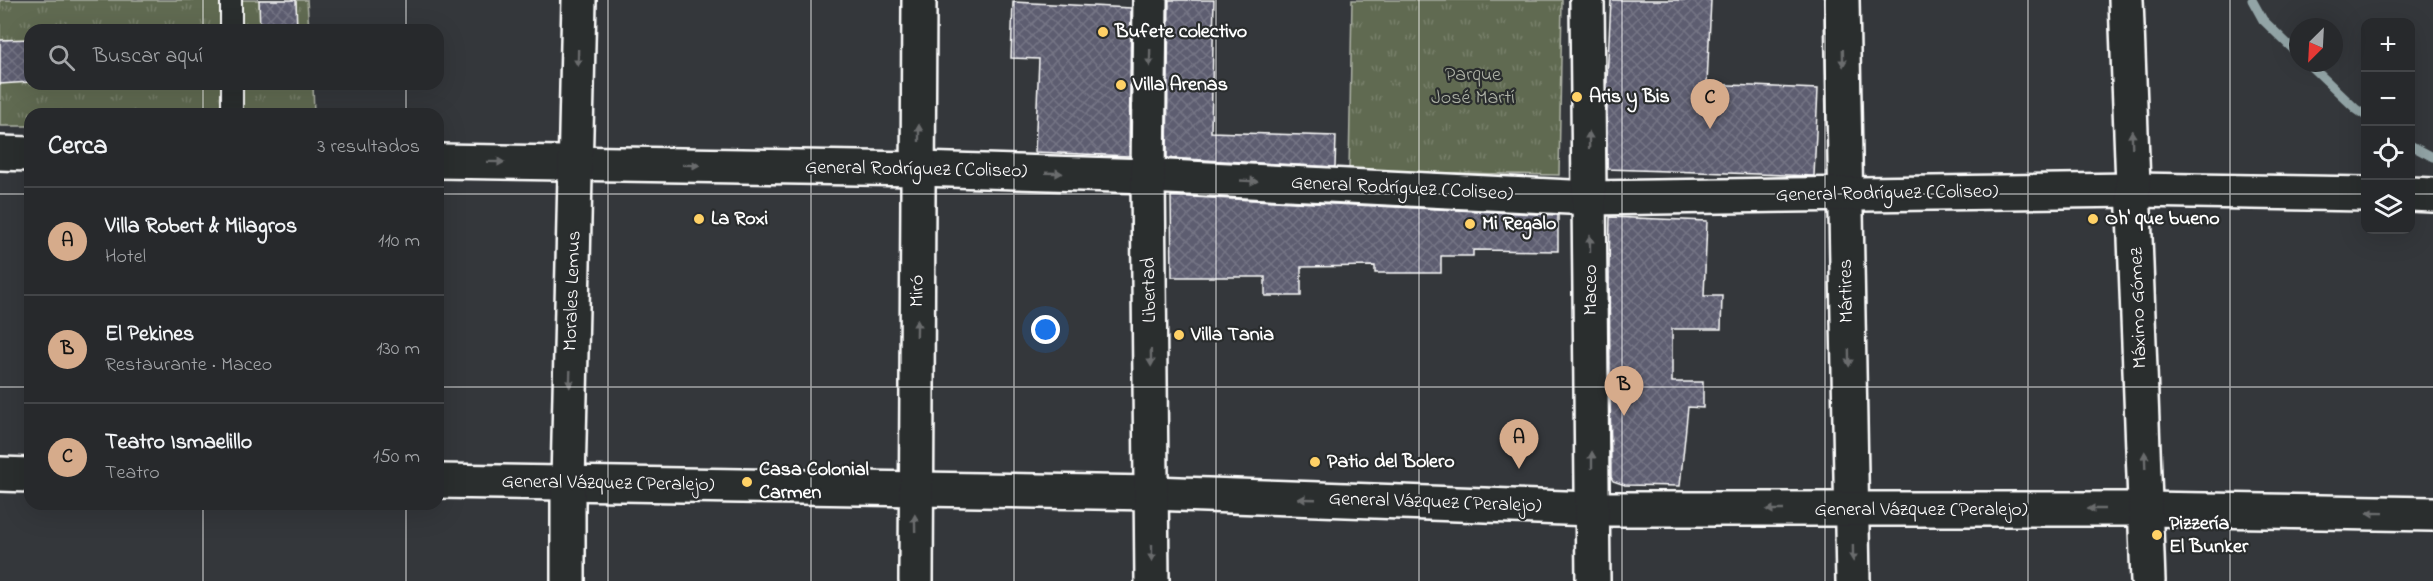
<!DOCTYPE html>
<html lang="es">
<head>
<meta charset="utf-8">
<style>
  :root { --surface:#27292c; --page:#333538; --text:#f1f3f6; --muted:#a4a6a9; --line:#434548; --accent:#d6ab8b }
  body { margin:0; font-family:"Indie Flower",sans-serif; background:var(--page); color:var(--text) }
  .controls { position:absolute; right:18px; top:18px; display:grid; overflow:hidden; border-radius:12px; box-shadow:0 6px 24px #0002 }
  .controls button { width:54px; height:54px; display:grid; place-items:center; padding:0; border:0; border-bottom:2px solid var(--line); background:var(--surface); color:var(--text); font:30px sans-serif }
  .compass { position:absolute; left:2289px; top:18px; width:54px; height:54px; border-radius:50%; background:var(--surface); box-shadow:0 6px 24px #0002; rotate:204deg }
  .you { position:absolute; left:1046px; top:330px; width:21px; height:21px; margin:-15px; border:4px solid #fff; border-radius:50%; background:#1a73e8; box-shadow:0 0 0 9px #1a73e833 }
  .badge { display:grid; place-items:center; width:39px; height:39px; border-radius:50%; background:var(--accent); color:#111; font-size:20px; font-weight:700 }
  .pin { position:absolute; translate:-50% -50px; filter:drop-shadow(0 2px 3px #0008) }
  .pin::after { content:''; position:absolute; top:32px; width:21px; height:18px; background:inherit; clip-path:polygon(0 0,100% 0,50% 100%) }
  .list { margin:0; padding:0; list-style:none }
  h2 { display:flex; justify-content:space-between; align-items:center; height:78px; margin:0; padding:0 24px; font-size:26px }
  h2 small { font-size:20px; font-weight:400; color:var(--muted) }
  .list li { display:grid; grid-template-columns:39px 1fr auto; gap:18px; align-items:center; box-sizing:border-box; height:108px; padding:0 24px; border-top:2px solid var(--line) }
  .list b { display:block; font-size:22px; white-space:nowrap }
  .list p { margin:0; font-size:20px; white-space:nowrap; color:var(--muted) }
  .list em { font-size:20px; font-style:normal; color:var(--muted) }
  .icon { flex:none; width:33px; height:33px; fill:none; stroke:currentColor; stroke-width:2; stroke-linecap:round; stroke-linejoin:round }
  .map { position:relative; flex:none; width:2433px; height:581px; overflow:hidden }
  .search { position:absolute; background:var(--surface); box-shadow:0 6px 24px #0002; left:24px; top:24px; width:420px; height:66px; display:flex; align-items:center; gap:15px; box-sizing:border-box; padding:0 21px; border-radius:18px; color:var(--muted); font-size:22px }
  .panel { position:absolute; background:var(--surface); box-shadow:0 6px 24px #0002; left:24px; top:108px; width:420px; height:402px; border-radius:18px }
  .map>svg:first-child { display:block }
  .park { fill:url(#park-tufts); stroke:#b0b4a8; stroke-width:1.5 }
  .lines { fill:none; stroke-linecap:round; stroke-linejoin:round }
  .stream { stroke:#92a4a6; stroke-width:9 }
  .building { fill:url(#building-cross-hatch); stroke:#fff; stroke-width:1.5 }
  .service-casing { stroke:#fff; stroke-width:24 }
  .minor-casing { stroke:#fff; stroke-width:38 }
  .tertiary-casing { stroke:#fff; stroke-width:38 }
  .primary-casing { stroke:#fff; stroke-width:38 }
  .service { stroke:#2a2d2e; stroke-width:20 }
  .minor { stroke:#2a2d2e; stroke-width:33 }
  .tertiary { stroke:#2a2d2e; stroke-width:33 }
  .primary { stroke:#2a2d2e; stroke-width:33 }
  .oneway { fill:#6a6c6d }
  .grid { fill:none; stroke:#fff; stroke-width:1.5; stroke-opacity:0.55 }
  .poi-dot { fill:#ffd166; stroke:#2a2d2e; stroke-width:2 }
  .labels { text-anchor:middle; dominant-baseline:central; stroke-width:4.5; stroke-linejoin:round; paint-order:stroke }
  .poi-label { font-size:20px; font-weight:bold; fill:#fff; stroke:#2a2d2e; text-anchor:start }
  .park-label { font-size:20px; fill:#b0b4a8; stroke:#2a2d2e }
  .street-label { font-size:20px; fill:#fff; stroke:#2a2d2e }
</style>
</head>
<body>
<div class="map">
<svg width="2433" height="581" viewBox="0 0 2433 581">
  <defs>
    <pattern id="park-tufts" width="24" height="20" patternUnits="userSpaceOnUse" patternTransform="scale(1.5)"><rect width="24" height="20" fill="#606a51"/><path d="M3 7l-1-3M5 7V3M7 7l1-3M15 17l-1-3M17 17v-4M19 17l1-3" fill="none" stroke="#78806b"/></pattern>
    <pattern id="building-cross-hatch" width="8" height="8" patternUnits="userSpaceOnUse" patternTransform="scale(1.5)"><rect width="8" height="8" fill="#5d5d6f"/><path d="M0 0l8 8M0 8l8-8" fill="none" stroke="#757585"/></pattern>
  </defs>
  <rect width="100%" height="100%" fill="#34373b"/>
  <filter id="ink" filterUnits="userSpaceOnUse"><feTurbulence type="fractalNoise" baseFrequency=".0167" numOctaves="2"/><feDisplacementMap in="SourceGraphic" scale="12" xChannelSelector="R" yChannelSelector="G"/><feConvolveMatrix kernelMatrix="1 2 1 2 8 2 1 2 1" color-interpolation-filters="sRGB"/></filter>
  <g filter="url(#ink)">
    <g class="park">
      <path d="M0,0H307L309,30H30V84H313L314,114H30V126H0Z"/>
      <path d="M1352,0H1562L1559,175L1349,171Z"/>
    </g>
    <g class="lines">
      <g class="stream">
        <path d="M2252,0L2263,20L2298,54"/>
        <path d="M2308,63L2356,109L2366,116"/>
        <path d="M2410,145L2433,157"/>
      </g>
    </g>
    <g class="building">
      <path d="M259,0H296L297,30H260Z"/>
      <path d="M1169,0H1214L1211,132L1336,136L1335,167L1167,158Z"/>
      <path d="M1611,0H1711L1707,84L1818,89L1814,176L1607,169V80Z"/>
      <path d="M1013,2L1131,8L1129,156L1035,152L1039,59L1011,58Z"/>
      <path d="M30,39V82L0,84V40Z"/>
      <path d="M1171,196L1558,215V251L1473,250V256H1441V273H1375V266L1301,267V296H1265V277H1172Z"/>
      <path d="M1610,217L1707,221L1704,296H1722L1721,329H1672V382H1703V408L1688,407L1680,486L1625,485L1613,481L1611,477L1609,268Z"/>
    </g>
    <g class="lines">
      <g class="service-casing">
        <g id="service">
          <path d="M231,0V30"/>
          <path d="M232,84V114"/>
        </g>
      </g>
      <g class="minor-casing">
        <g id="minor">
          <path d="M1842,0L1853,581"/>
          <path d="M0,153L30,154"/>
          <path d="M438,161L919,169L1148,176L1590,198L2135,190L2366,194"/>
          <path d="M2410,194L2433,195"/>
          <path d="M0,474L30,475"/>
          <path d="M438,481L1152,493L1592,509H2146L2433,514"/>
          <path d="M916,581L919,0"/>
        </g>
      </g>
      <g class="tertiary-casing">
        <g id="tertiary">
          <path d="M1150,0L1148,176L1152,581"/>
          <path d="M2126,0L2148,581"/>
        </g>
      </g>
      <g class="primary-casing">
        <g id="primary">
          <path d="M1587,0L1593,581"/>
          <path d="M568,581V483L579,0"/>
        </g>
      </g>
      <use href="#service" class="service"/>
      <use href="#minor" class="minor"/>
      <use href="#tertiary" class="tertiary"/>
      <use href="#primary" class="primary"/>
    </g>
    <defs><path id="oneway-solid" d="M-6-.8H1V-3.2L6.5 0L1 3.2V.8H-6Z" transform="scale(1.5)"/></defs>
    <g class="oneway">
      <use href="#oneway-solid" transform="translate(578 58) rotate(91)"/>
      <use href="#oneway-solid" transform="translate(1150 58) rotate(91)"/>
      <use href="#oneway-solid" transform="translate(1843 58) rotate(89)"/>
      <use href="#oneway-solid" transform="translate(919 133) rotate(-90)"/>
      <use href="#oneway-solid" transform="translate(2132 139) rotate(-92)"/>
      <use href="#oneway-solid" transform="translate(1589 140) rotate(-91)"/>
      <use href="#oneway-solid" transform="translate(496 162) rotate(1)"/>
      <use href="#oneway-solid" transform="translate(691 165) rotate(1)"/>
      <use href="#oneway-solid" transform="translate(1054 173) rotate(2)"/>
      <use href="#oneway-solid" transform="translate(1249 181) rotate(3)"/>
      <use href="#oneway-solid" transform="translate(1590 244) rotate(-90)"/>
      <use href="#oneway-solid" transform="translate(917 328) rotate(-89)"/>
      <use href="#oneway-solid" transform="translate(1151 358) rotate(89)"/>
      <use href="#oneway-solid" transform="translate(1849 358) rotate(89)"/>
      <use href="#oneway-solid" transform="translate(570 379) rotate(92)"/>
      <use href="#oneway-solid" transform="translate(1592 460) rotate(-90)"/>
      <use href="#oneway-solid" transform="translate(2145 460) rotate(-92)"/>
      <use href="#oneway-solid" transform="translate(1307 499) rotate(-178)"/>
      <use href="#oneway-solid" transform="translate(2096 509) rotate(180)"/>
      <use href="#oneway-solid" transform="translate(1775 510) rotate(-180)"/>
      <use href="#oneway-solid" transform="translate(2375 513) rotate(-179)"/>
      <use href="#oneway-solid" transform="translate(915 523) rotate(-91)"/>
      <use href="#oneway-solid" transform="translate(1152 553) rotate(90)"/>
      <use href="#oneway-solid" transform="translate(1853 553) rotate(89)"/>
    </g>
  </g>
  <path class="grid" d="M203,0V30M406,0V30M608,0V581M811,0V581M1014,0V581M1216,0V581M1419,0V581M1622,0V581M1825,0V581M2028,0V581M2230,0V581M203,84V114M406,84V114M0,194H30M438,194H2366M2410,194H2433M0,387H30M438,387H2433M203,504V581M406,504V581"/>
  <g class="poi-dot">
    <circle cx="1103" cy="32" r="6"/>
    <circle cx="1121" cy="85" r="6"/>
    <circle cx="1577" cy="97" r="6"/>
    <circle cx="699" cy="219" r="6"/>
    <circle cx="2093" cy="219" r="6"/>
    <circle cx="1470" cy="224" r="6"/>
    <circle cx="1179" cy="335" r="6"/>
    <circle cx="1315" cy="462" r="6"/>
    <circle cx="747" cy="482" r="6"/>
    <circle cx="2157" cy="535" r="6"/>
  </g>
  <g class="labels">
    <g class="poi-label">
      <text x="1115" y="32">Bufete colectivo</text>
      <text x="1133" y="85">Villa Arenas</text>
      <text x="1589" y="97">Aris y Bis</text>
      <text x="711" y="219">La Roxi</text>
      <text x="2105" y="219">Oh' que bueno</text>
      <text x="1482" y="224">Mi Regalo</text>
      <text x="1191" y="335">Villa Tania</text>
      <text x="1327" y="462">Patio del Bolero</text>
      <text x="759" y="470">Casa Colonial<tspan x="759" dy="23">Carmen</tspan></text>
      <text x="2169" y="524">Pizzería<tspan x="2169" dy="23">El Bunker</tspan></text>
    </g>
    <g class="park-label">
      <text x="1473" y="75">Parque<tspan x="1473" dy="23">José Martí</tspan></text>
    </g>
    <g class="street-label">
      <text transform="translate(916 170) rotate(1)">General Rodríguez (Coliseo)</text>
      <text transform="translate(1402 189) rotate(3)">General Rodríguez (Coliseo)</text>
      <text transform="translate(1887 194) rotate(-1)">General Rodríguez (Coliseo)</text>
      <text transform="translate(1150 290) rotate(-91)">Libertad</text>
      <text transform="translate(1591 290) rotate(-90)">Maceo</text>
      <text transform="translate(573 291) rotate(-88)">Morales Lemus</text>
      <text transform="translate(918 291) rotate(-89)">Miró</text>
      <text transform="translate(1847 291) rotate(-91)">Mártires</text>
      <text transform="translate(2139 308) rotate(-92)">Máximo Gómez</text>
      <text transform="translate(608 484) rotate(1)">General Vázquez (Peralejo)</text>
      <text transform="translate(1435 503) rotate(2)">General Vázquez (Peralejo)</text>
      <text x="1921" y="510">General Vázquez (Peralejo)</text>
    </g>
  </g>
</svg>
<div class="controls">
<button>+</button>
<button>−</button>
<button><svg class="icon" aria-label="locate" viewBox="0 0 24 24"><circle cx="12" cy="12" r="6"/><path d="M12 2v4M12 18v4M2 12h4M18 12h4"/></svg></button>
<button><svg class="icon" aria-label="layers" viewBox="0 0 24 24"><path d="M12 4l9 5-9 5-9-5zM3 14l9 5 9-5"/></svg></button>
</div>
<svg class="compass" viewBox="-18 -18 36 36"><path d="M0-13l5 13h-10z" fill="#e53935"/><path d="M0 13l5-13h-10z" fill="#a4a6a9"/></svg>
<div class="you"></div>
<div class="pin badge" style="left:1519px;top:469px">A</div>
<div class="pin badge" style="left:1624px;top:416px">B</div>
<div class="pin badge" style="left:1710px;top:129px">C</div>
<div class="search"><svg class="icon" aria-label="search" viewBox="0 0 24 24"><circle cx="10" cy="10" r="6"/><path d="M15 15l6 6"/></svg>Buscar aquí</div>
<section class="panel">
<h2>Cerca<small>3 resultados</small></h2>
<ul class="list">
<li><span class="badge">A</span><div><b>Villa Robert &amp; Milagros</b><p>Hotel</p></div><em>110 m</em></li>
<li><span class="badge">B</span><div><b>El Pekines</b><p>Restaurante · Maceo</p></div><em>130 m</em></li>
<li><span class="badge">C</span><div><b>Teatro Ismaelillo</b><p>Teatro</p></div><em>150 m</em></li>
</ul>
</section>
</div>
</body>
</html>
